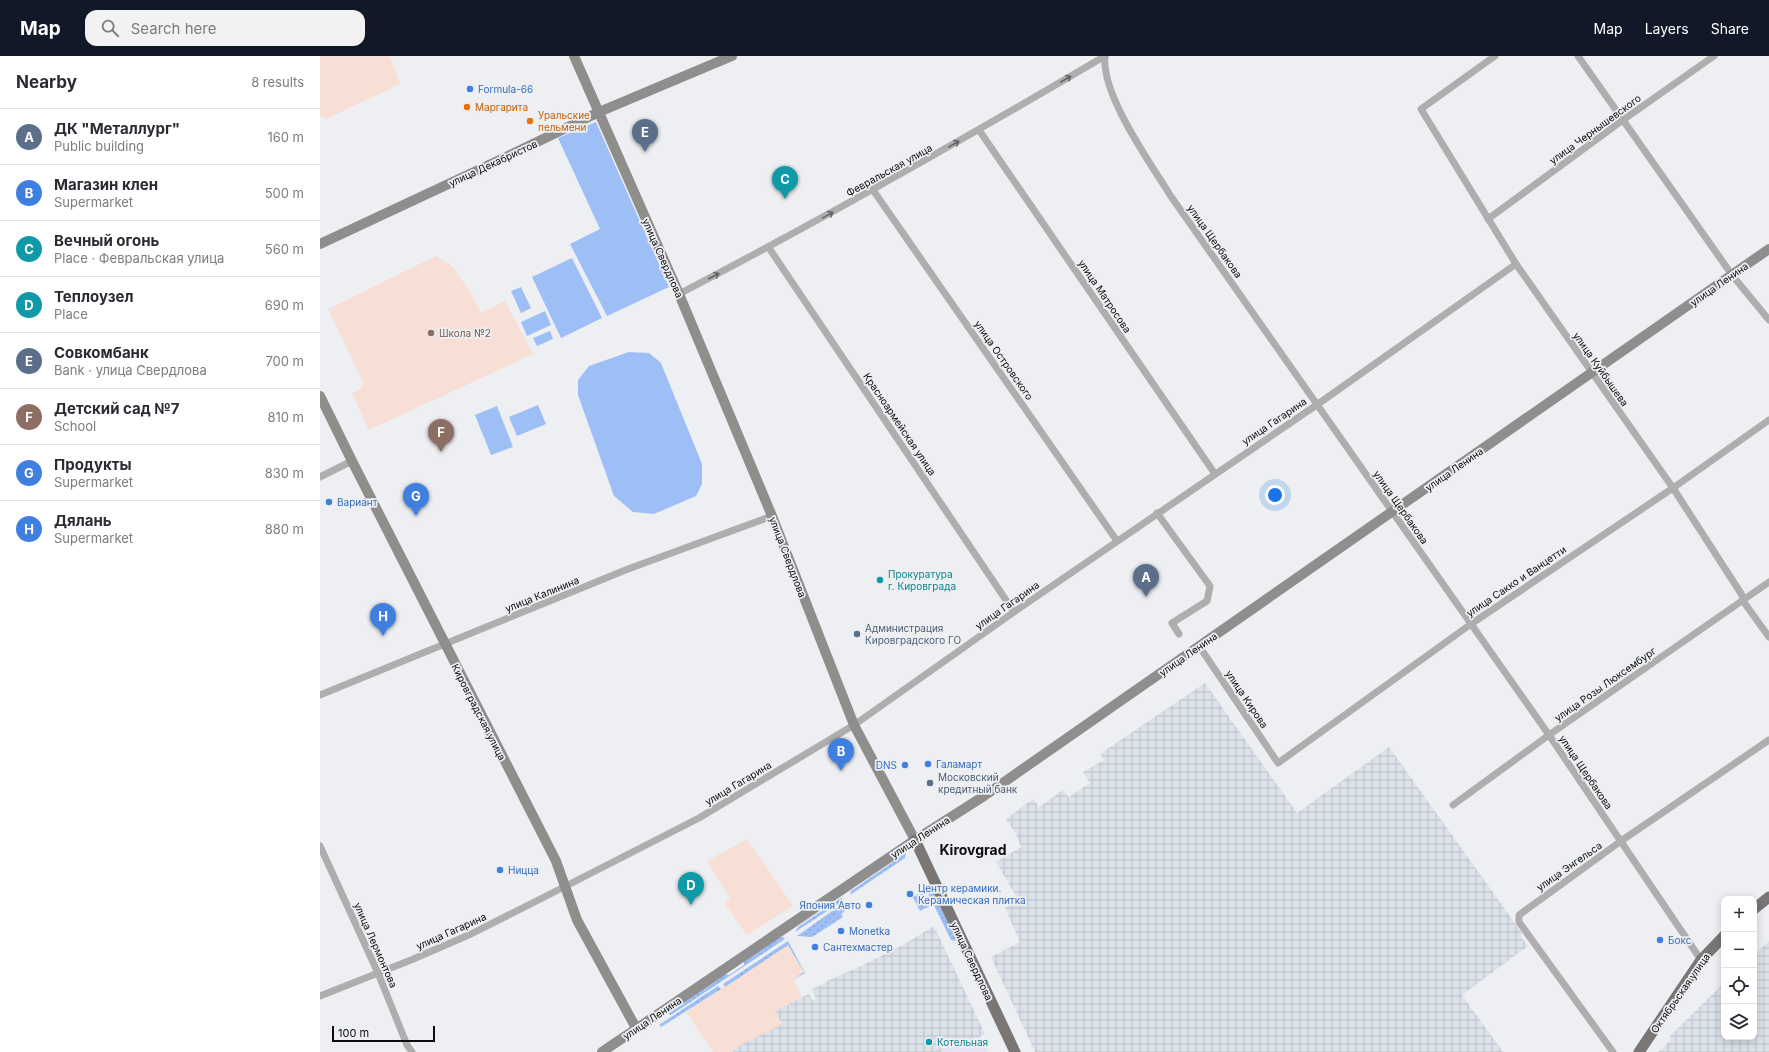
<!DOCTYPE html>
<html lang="en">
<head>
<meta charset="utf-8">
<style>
  :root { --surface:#fff; --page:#f2f2f3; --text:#2b2b33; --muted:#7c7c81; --line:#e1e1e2; --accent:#111827 }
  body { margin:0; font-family:Inter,sans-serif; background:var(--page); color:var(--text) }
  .controls { position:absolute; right:12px; bottom:12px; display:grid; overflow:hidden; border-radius:8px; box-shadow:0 2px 10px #0003 }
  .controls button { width:36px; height:36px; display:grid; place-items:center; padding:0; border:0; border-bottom:1px solid var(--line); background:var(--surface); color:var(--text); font:20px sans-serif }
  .scale { position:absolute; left:12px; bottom:10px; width:103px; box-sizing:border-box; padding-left:4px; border:2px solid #0c0d0e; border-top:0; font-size:11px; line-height:14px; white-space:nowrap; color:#0c0d0e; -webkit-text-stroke:3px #edeff2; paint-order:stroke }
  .you { position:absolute; left:955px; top:439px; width:14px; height:14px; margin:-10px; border:3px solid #fff; border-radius:50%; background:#1a73e8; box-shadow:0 0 0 6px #1a73e833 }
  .badge { display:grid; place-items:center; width:26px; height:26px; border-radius:50%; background:var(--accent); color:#fff; font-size:13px; font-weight:700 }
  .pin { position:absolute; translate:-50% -33px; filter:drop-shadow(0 1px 2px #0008) }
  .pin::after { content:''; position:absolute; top:21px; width:14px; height:12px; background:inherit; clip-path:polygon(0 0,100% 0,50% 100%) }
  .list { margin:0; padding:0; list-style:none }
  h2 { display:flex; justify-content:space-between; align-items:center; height:52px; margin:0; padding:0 16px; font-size:17px }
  h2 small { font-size:13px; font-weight:400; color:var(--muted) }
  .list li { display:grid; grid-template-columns:26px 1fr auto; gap:12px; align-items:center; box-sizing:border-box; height:56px; padding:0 16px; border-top:1px solid var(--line) }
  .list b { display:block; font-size:15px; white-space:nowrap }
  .list p { margin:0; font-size:13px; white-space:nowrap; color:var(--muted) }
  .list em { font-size:13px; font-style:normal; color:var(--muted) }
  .icon { flex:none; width:22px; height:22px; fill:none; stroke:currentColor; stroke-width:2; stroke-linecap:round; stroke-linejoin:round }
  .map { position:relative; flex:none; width:1449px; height:996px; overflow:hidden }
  header { display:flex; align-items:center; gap:24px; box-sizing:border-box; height:56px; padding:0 20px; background:var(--accent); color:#fff }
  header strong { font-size:19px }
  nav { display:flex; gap:22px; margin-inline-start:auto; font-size:14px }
  .search { width:280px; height:36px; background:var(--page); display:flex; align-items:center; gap:10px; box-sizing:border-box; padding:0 14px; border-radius:12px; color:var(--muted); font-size:15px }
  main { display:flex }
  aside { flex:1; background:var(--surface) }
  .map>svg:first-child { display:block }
  .commercial { fill:#e8e1f6 }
  .industrial { fill:url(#industrial-grid) }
  .education { fill:#f7dfd5 }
  .grass { fill:url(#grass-dots) }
  .park { fill:#9ebff6 }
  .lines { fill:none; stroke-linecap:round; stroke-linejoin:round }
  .street { stroke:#afadad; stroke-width:7 }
  .secondary { stroke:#908d8d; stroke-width:10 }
  .primary { stroke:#7a7676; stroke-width:11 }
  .oneway { stroke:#666565 }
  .shop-dot { fill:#3f7fe0; stroke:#edeff2; stroke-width:1.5 }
  .food-dot { fill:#e8710a; stroke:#edeff2; stroke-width:1.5 }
  .education-dot { fill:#8d6e63; stroke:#edeff2; stroke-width:1.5 }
  .culture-dot { fill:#0f9aa8; stroke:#edeff2; stroke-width:1.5 }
  .service-dot { fill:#5c6f8a; stroke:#edeff2; stroke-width:1.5 }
  .labels { text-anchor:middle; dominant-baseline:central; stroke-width:3.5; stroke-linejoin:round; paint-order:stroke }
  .shop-label { font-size:10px; fill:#366cbe; stroke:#edeff2; text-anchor:start }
  .food-label { font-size:10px; fill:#c56008; stroke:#edeff2; text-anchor:start }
  .street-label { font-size:10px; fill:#0c0d0e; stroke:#edeff2 }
  .education-label { font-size:10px; fill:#785e54; stroke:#edeff2; text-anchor:start }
  .culture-label { font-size:10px; fill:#0d838f; stroke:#edeff2; text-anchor:start }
  .service-label { font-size:10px; fill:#4e5e75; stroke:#edeff2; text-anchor:start }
  .district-label { font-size:14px; font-weight:bold; fill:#0c0d0e; stroke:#edeff2 }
</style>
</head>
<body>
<header>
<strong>Map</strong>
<div class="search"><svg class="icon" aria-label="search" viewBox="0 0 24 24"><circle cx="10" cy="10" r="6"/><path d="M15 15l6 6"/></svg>Search here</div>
<nav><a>Map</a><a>Layers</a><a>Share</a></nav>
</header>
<main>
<aside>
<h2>Nearby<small>8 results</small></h2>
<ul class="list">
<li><span class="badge" style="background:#5c6f8a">A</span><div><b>ДК &quot;Металлург&quot;</b><p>Public building</p></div><em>160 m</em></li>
<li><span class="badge" style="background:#3f7fe0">B</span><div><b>Магазин клен</b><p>Supermarket</p></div><em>500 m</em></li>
<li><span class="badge" style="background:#0f9aa8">C</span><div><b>Вечный огонь</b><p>Place · Февральская улица</p></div><em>560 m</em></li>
<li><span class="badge" style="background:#0f9aa8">D</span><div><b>Теплоузел</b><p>Place</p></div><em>690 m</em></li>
<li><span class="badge" style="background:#5c6f8a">E</span><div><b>Совкомбанк</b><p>Bank · улица Свердлова</p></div><em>700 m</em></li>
<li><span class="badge" style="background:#8d6e63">F</span><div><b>Детский сад №7</b><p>School</p></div><em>810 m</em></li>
<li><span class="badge" style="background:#3f7fe0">G</span><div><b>Продукты</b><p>Supermarket</p></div><em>830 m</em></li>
<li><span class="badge" style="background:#3f7fe0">H</span><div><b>Дялань</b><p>Supermarket</p></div><em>880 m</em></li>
</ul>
</aside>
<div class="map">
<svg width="1449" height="996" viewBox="0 0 1449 996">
  <defs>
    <pattern id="industrial-grid" width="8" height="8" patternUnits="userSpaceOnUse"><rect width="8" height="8" fill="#dce2ea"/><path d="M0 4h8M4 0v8" fill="none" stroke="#bcc1c8"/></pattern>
    <pattern id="grass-dots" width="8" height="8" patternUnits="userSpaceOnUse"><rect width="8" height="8" fill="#9ebff6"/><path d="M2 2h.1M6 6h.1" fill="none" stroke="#87a3d2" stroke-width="1.8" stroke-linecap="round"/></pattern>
  </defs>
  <rect width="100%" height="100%" fill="#edeff2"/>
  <path class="commercial" d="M660,980L668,996H620L642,986L643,988Z"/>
  <g class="industrial">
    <path d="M885,627L977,757L1069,691L1202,877V882L1208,890L1142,939L1183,996H715L671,901L700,886L685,852L699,845L676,806L701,791L696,778L686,763L713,743L719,751L743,734L749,741L770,727L763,716L784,704L780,698Z"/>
    <path d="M614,870L665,978L643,988L641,986L620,996H413L412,993L462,968L455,955L489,938L493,945L496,943L492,933L504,928L507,925L541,910L583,889Z"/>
    <path d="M1449,885V996H1338L1351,984L1349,981L1404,927V981H1434V899Z"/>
  </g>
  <g class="education">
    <path d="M0,0H70L80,28L6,63L0,60Z"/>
    <path d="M116,200L132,210L151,237L161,257L185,245L213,298L49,374L32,337L40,334L43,326L8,253Z"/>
    <path d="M427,783L473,850L427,879L404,847L410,842L387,805Z"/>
    <path d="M468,888L484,917L473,923L482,941L455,955L462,968L459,970L412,993L413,996H393L366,956Z"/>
  </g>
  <g class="grass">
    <path d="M586,797L585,802L530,839L531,835Z"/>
    <path d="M609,832L613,833L635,882V885L631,884L608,837V833Z"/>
    <path d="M601,837H604L610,850L600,855L593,841Z"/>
    <path d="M521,842L524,844L475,876L478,871Z"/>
    <path d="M525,846L529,852L521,858L523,861L492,881L477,880Z"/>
    <path d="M459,881H463L465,883L351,959L349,958V956L405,918L409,919L424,909V905Z"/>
    <path d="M468,885L485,917L473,924L484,916L468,889L405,931L403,928Z"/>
    <path d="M398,930L401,933L341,971L339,969Z"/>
  </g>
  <g class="park">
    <path d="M276,66L349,231L287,260L250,188L280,173L238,82Z"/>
    <path d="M252,202L282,262L241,282L212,221Z"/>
    <path d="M201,231L211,252L201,257L191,235Z"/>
    <path d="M225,255L231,269L207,280L201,266Z"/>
    <path d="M230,275L233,283L217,290L213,282Z"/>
    <path d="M309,296L329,297L341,307L382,408V428L376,440L334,458L313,456L294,440L258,339V324L269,310Z"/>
    <path d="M218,349L226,368L197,380L189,361Z"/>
    <path d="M177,350L193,391L171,399L155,359Z"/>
  </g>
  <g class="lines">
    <g class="street">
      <path d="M785,0C781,38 829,105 850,139L1229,679L1381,904"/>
      <path d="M1175,0L1101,53L1196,208L1353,432L1422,539L1423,545L1449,581"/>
      <path d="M1258,0L1412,219L1449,264"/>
      <path d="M659,74L895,418"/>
      <path d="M553,134L797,485"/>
      <path d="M1168,163L1303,64L1394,0"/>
      <path d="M449,192L694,556"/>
      <path d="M359,238C503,163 644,83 785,0"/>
      <path d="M0,421L32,405"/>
      <path d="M837,457L890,530L887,545L852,567L859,578"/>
      <path d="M879,590L958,707L1151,568L1353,432L1449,364"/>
      <path d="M0,639L308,513L452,460"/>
      <path d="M1133,749L1229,679L1449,526"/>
      <path d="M0,790L58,917L87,989L92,996"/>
      <path d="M0,940L91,904L151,878L244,831L379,762L534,669L694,556L998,348L1196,208"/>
      <path d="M1293,996L1199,866V859L1301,785L1449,684"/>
    </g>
    <g class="secondary">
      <path d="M254,0L359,238L452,460L534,669L595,784"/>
      <path d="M0,188L184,102L279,56L412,0"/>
      <path d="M0,340L32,405L236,805L257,864L316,972"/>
      <path d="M282,996L595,784L664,740L1449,193"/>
    </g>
    <g class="primary">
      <path d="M595,784L695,996"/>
      <path d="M1434,853L1449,841"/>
      <path d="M1319,996L1381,904L1404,880"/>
    </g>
  </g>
  <defs><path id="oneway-shaft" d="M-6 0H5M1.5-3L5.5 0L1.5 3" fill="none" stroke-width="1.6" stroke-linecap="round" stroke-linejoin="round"/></defs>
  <g class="oneway">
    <use href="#oneway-shaft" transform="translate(746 23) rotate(-30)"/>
    <use href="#oneway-shaft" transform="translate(634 88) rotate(-30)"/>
    <use href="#oneway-shaft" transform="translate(508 159) rotate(-29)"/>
    <use href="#oneway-shaft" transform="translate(394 220) rotate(-27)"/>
  </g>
  <g class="shop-dot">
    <circle cx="150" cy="33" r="4"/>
    <circle cx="9" cy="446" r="4"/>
    <circle cx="608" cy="708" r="4"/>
    <circle cx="585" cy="709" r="4"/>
    <circle cx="180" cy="814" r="4"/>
    <circle cx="590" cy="838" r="4"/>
    <circle cx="549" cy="849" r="4"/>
    <circle cx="521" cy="875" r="4"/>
    <circle cx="1340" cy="884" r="4"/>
    <circle cx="495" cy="891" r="4"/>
  </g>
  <g class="food-dot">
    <circle cx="147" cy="51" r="4"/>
    <circle cx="210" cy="65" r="4"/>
  </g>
  <circle class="education-dot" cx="111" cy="277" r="4"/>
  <g class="culture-dot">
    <circle cx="560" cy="524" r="4"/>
    <circle cx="609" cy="986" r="4"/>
  </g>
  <g class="service-dot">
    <circle cx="537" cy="578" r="4"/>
    <circle cx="610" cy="727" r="4"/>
  </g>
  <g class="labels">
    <g class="shop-label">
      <text x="158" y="33">Formula-66</text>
      <text x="17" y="446">Вариант</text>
      <text x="616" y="708">Галамарт</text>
      <text x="577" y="709" text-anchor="end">DNS</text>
      <text x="188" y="814">Ницца</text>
      <text x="598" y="832">Центр керамики.<tspan x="598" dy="12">Керамическая плитка</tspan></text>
      <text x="541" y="849" text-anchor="end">Япония Авто</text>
      <text x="529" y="875">Monetka</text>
      <text x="1348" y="884">Бокс</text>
      <text x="503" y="891">Сантехмастер</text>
    </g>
    <g class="food-label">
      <text x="155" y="51">Маргарита</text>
      <text x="218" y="59">Уральские<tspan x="218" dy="12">пельмени</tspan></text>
    </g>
    <g class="street-label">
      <text transform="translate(1275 73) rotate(-36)">улица Чернышевского</text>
      <text transform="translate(173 107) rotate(-25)">улица Декабристов</text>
      <text transform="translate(569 114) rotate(-29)">Февральская улица</text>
      <text transform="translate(895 185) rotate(55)">улица Щербакова</text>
      <text transform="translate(343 202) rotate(66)">улица Свердлова</text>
      <text transform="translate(1399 228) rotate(-35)">улица Ленина</text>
      <text transform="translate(785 240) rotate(56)">улица Матросова</text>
      <text transform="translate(684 304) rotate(55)">улица Островского</text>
      <text transform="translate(1281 313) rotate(55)">улица Куйбышева</text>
      <text transform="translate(954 365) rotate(-34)">улица Гагарина</text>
      <text transform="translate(580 368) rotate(56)">Красноармейская улица</text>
      <text transform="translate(1134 413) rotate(-35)">улица Ленина</text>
      <text transform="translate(1081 451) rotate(55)">улица Щербакова</text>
      <text transform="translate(468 501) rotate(69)">улица Свердлова</text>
      <text transform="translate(1196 525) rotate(-34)">улица Сакко и Ванцетти</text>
      <text transform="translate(222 538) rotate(-22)">улица Калинина</text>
      <text transform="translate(687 549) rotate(-35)">улица Гагарина</text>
      <text transform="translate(868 598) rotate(-35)">улица Ленина</text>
      <text transform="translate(1285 628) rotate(-35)">улица Розы Люксембург</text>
      <text transform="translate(927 643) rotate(56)">улица Кирова</text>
      <text transform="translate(159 656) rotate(63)">Кировградская улица</text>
      <text transform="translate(1266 716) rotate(56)">улица Щербакова</text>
      <text transform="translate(418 727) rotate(-31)">улица Гагарина</text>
      <text transform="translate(600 781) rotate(-33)">улица Ленина</text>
      <text transform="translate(1249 810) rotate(-35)">улица Энгельса</text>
      <text transform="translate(131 875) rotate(-24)">улица Гагарина</text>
      <text transform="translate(56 889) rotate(66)">улица Лермонтова</text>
      <text transform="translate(652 905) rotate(65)">улица Свердлова</text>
      <text transform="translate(1360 937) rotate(-55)">Октябрьская улица</text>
      <text transform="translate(332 962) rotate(-34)">улица Ленина</text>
    </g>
    <g class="education-label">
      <text x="119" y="277">Школа №2</text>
    </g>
    <g class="culture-label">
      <text x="568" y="518">Прокуратура<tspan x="568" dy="12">г. Кировграда</tspan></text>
      <text x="617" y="986">Котельная</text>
    </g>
    <g class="service-label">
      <text x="545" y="572">Администрация<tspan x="545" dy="12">Кировградского ГО</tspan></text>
      <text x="618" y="721">Московский<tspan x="618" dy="12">кредитный банк</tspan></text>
    </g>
    <g class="district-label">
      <text x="653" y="793">Kirovgrad</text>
    </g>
  </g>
</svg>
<div class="controls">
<button>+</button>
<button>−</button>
<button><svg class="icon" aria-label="locate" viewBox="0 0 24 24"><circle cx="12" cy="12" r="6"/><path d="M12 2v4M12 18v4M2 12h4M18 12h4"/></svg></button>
<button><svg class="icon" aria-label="layers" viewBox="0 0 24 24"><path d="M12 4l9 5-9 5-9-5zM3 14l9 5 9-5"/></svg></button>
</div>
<div class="scale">100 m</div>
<div class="you"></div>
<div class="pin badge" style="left:826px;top:541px;background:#5c6f8a">A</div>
<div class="pin badge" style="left:521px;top:715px;background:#3f7fe0">B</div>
<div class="pin badge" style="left:465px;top:143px;background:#0f9aa8">C</div>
<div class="pin badge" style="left:371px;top:849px;background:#0f9aa8">D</div>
<div class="pin badge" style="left:325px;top:96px;background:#5c6f8a">E</div>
<div class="pin badge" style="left:121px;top:396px;background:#8d6e63">F</div>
<div class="pin badge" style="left:96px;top:460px;background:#3f7fe0">G</div>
<div class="pin badge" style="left:63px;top:580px;background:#3f7fe0">H</div>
</div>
</main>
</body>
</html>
